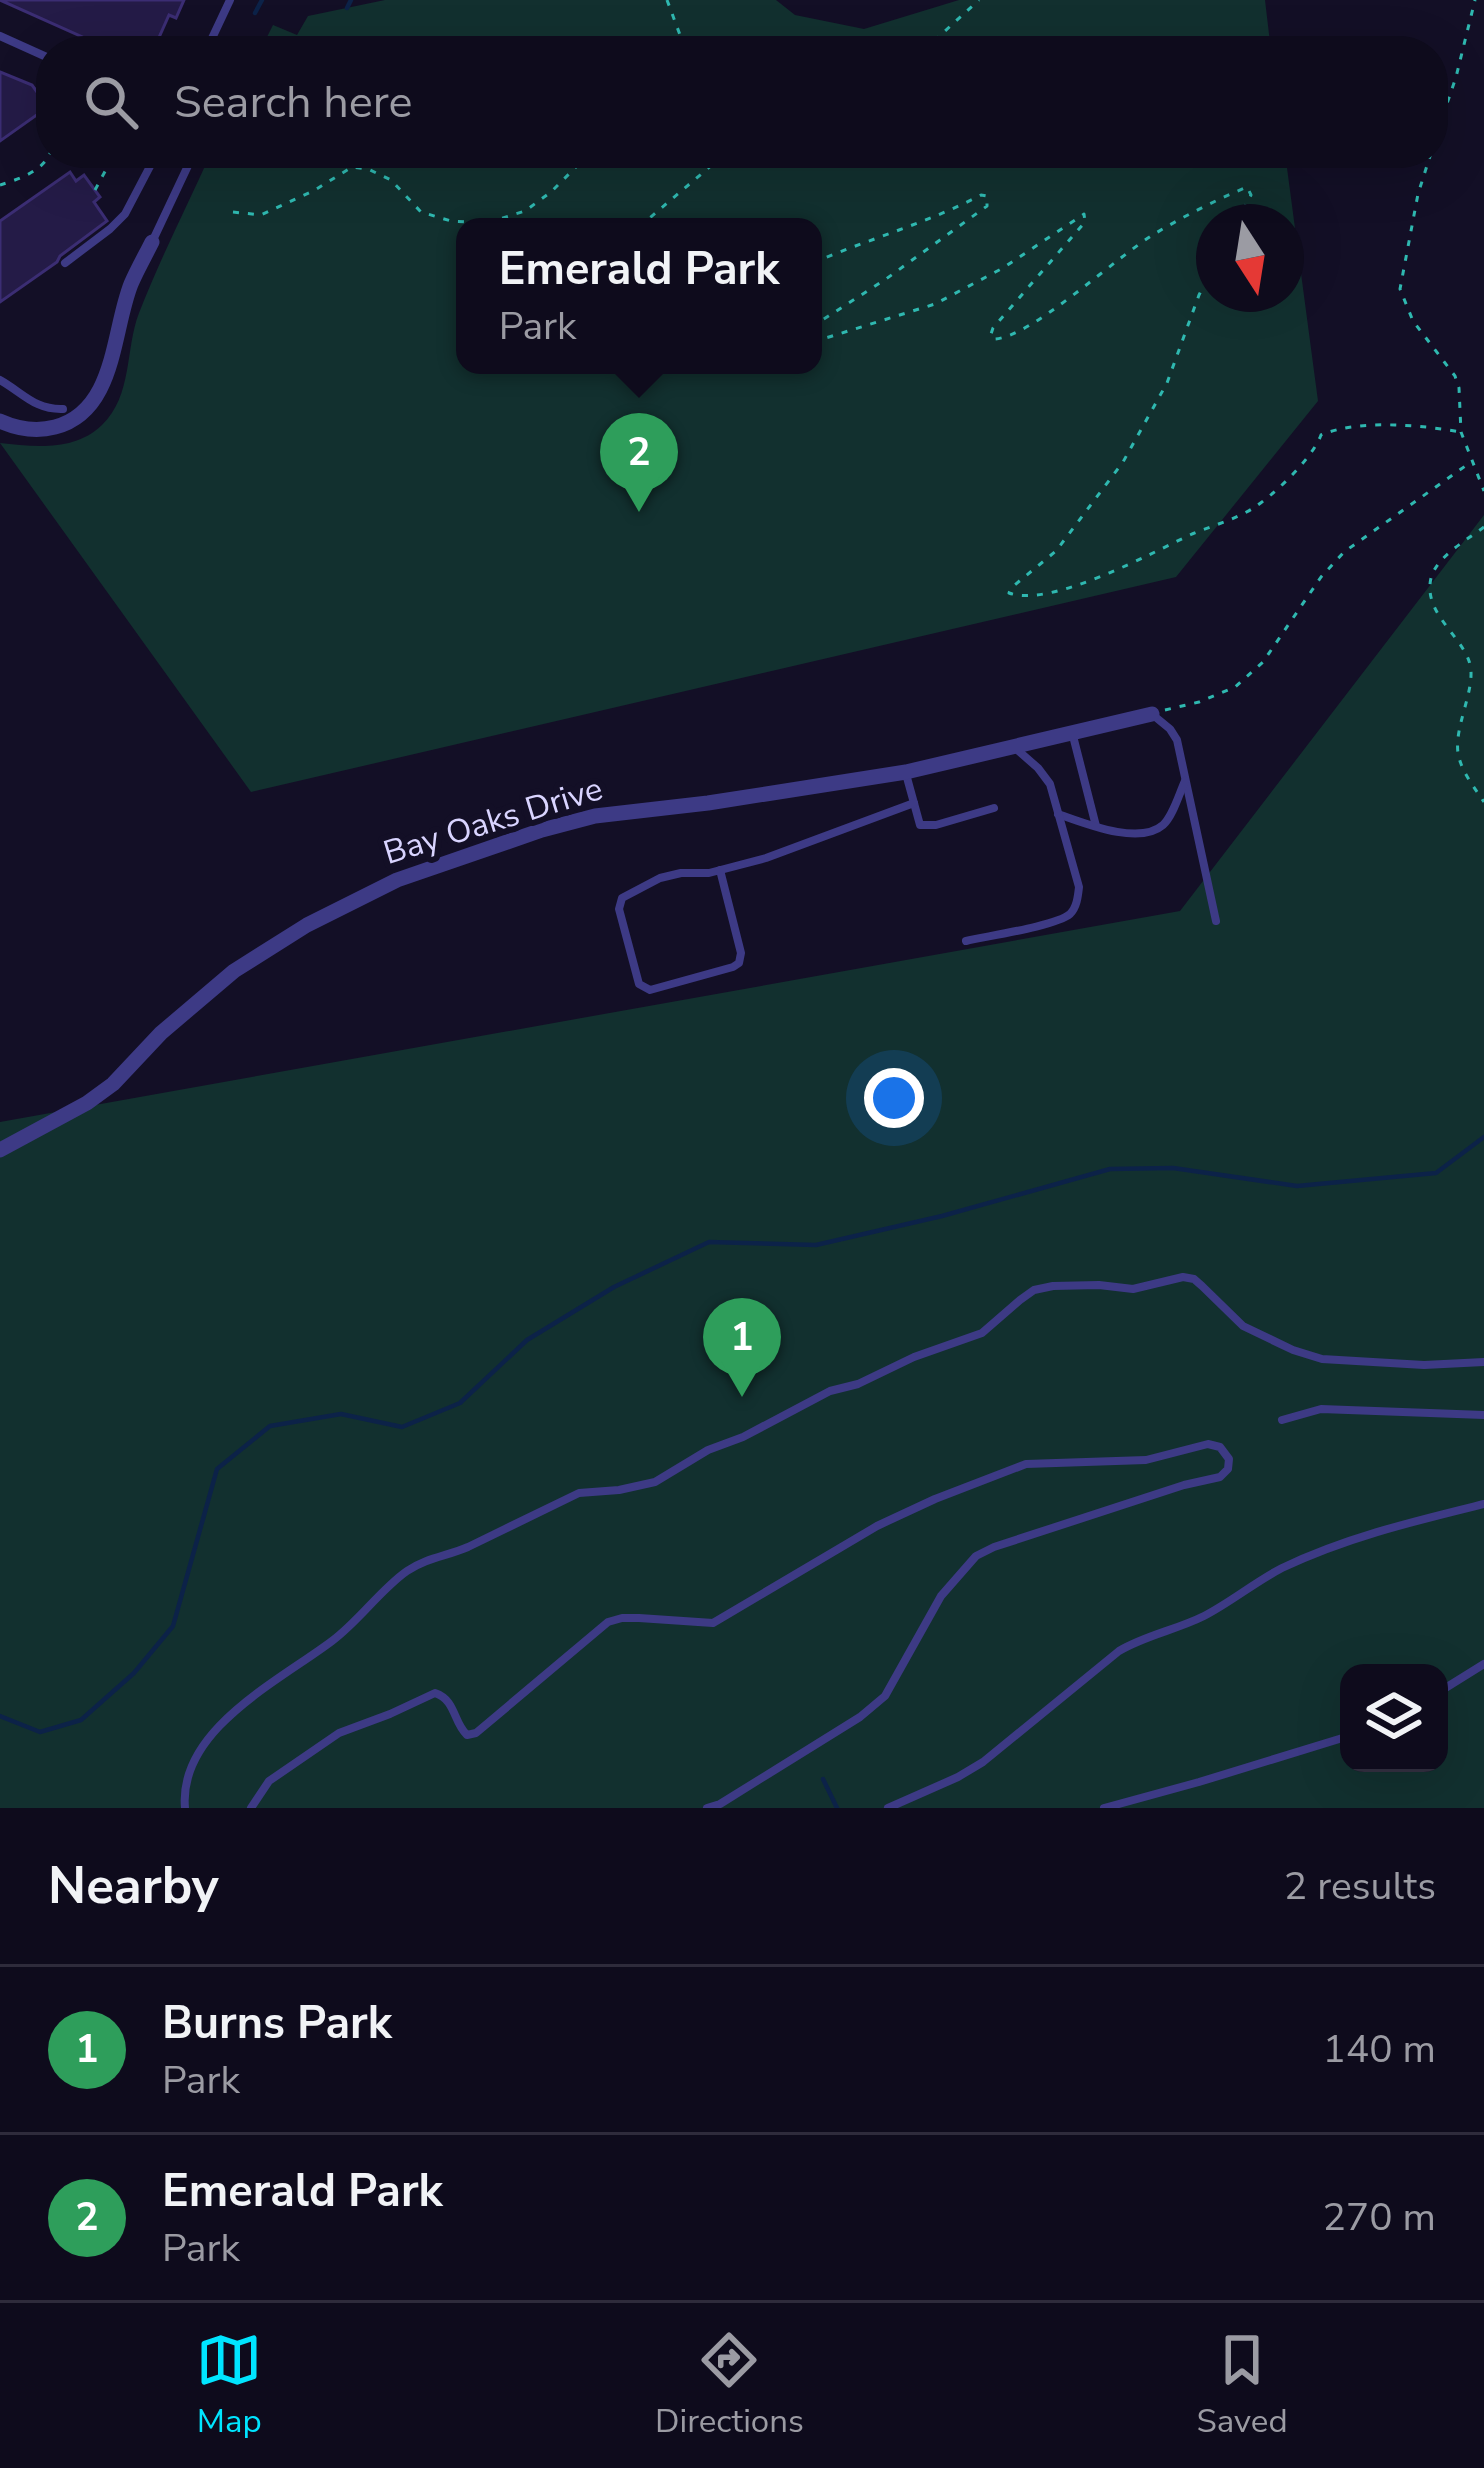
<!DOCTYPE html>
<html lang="en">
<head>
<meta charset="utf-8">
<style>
  :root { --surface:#0e0b1c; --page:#1c1929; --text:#f1f3f6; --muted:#9b9ba3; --line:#2e2b3b; --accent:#00e5ff }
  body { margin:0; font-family:"Nunito Sans",sans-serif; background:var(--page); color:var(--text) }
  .controls { position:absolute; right:36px; bottom:36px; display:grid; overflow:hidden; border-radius:24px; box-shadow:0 12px 48px #0002 }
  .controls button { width:108px; height:108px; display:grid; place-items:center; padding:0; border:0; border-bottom:3px solid var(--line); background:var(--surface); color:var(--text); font:60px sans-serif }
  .compass { position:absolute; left:1196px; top:204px; width:108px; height:108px; border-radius:50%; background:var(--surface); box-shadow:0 12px 48px #0002; rotate:168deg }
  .you { position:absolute; left:894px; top:1098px; width:42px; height:42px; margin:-30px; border:9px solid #fff; border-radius:50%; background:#1a73e8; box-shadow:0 0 0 18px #1a73e833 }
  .badge { display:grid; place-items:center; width:78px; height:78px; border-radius:50%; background:var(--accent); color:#fff; font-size:39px; font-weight:700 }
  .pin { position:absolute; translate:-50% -99px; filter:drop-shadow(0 3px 6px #0008) }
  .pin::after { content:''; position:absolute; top:63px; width:42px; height:36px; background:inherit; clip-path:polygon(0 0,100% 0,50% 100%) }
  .popup { position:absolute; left:456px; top:218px; width:366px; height:156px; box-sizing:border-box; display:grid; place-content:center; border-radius:24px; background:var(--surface); filter:drop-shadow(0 3px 9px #0005); font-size:39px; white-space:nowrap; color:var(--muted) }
  .popup b { font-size:45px; color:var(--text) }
  .popup::after { content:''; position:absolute; left:50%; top:100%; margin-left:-24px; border:24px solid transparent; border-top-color:var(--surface) }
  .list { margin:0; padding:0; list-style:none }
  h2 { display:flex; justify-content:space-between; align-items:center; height:156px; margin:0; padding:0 48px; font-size:51px }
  h2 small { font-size:39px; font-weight:400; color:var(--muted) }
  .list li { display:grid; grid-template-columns:78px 1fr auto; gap:36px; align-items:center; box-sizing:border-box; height:168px; padding:0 48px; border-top:3px solid var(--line) }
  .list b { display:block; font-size:45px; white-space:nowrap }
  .list p { margin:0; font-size:39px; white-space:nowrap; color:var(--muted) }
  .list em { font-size:39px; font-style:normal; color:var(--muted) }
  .icon { flex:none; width:66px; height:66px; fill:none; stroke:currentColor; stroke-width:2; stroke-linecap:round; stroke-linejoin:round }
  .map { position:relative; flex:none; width:1484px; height:1808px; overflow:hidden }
  .search { position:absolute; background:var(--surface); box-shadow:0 12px 48px #0002; left:36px; right:36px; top:36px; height:132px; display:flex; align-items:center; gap:30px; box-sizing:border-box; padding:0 42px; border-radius:48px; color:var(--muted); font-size:45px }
  .sheet { height:492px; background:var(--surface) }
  nav { display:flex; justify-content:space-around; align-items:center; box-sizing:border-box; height:168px; border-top:3px solid var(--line); background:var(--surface); font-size:33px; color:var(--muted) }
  nav a { display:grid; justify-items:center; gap:6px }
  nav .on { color:var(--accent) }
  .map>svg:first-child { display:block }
  .green { fill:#12302f; fill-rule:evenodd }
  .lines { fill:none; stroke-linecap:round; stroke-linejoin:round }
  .stream { stroke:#0c2248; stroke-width:4.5 }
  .building { fill:#241b47; stroke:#3b2d73; stroke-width:3 }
  .path { stroke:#2fb8b0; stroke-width:3; stroke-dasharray:6 9; stroke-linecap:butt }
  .lane { stroke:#3d3a85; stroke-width:8 }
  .street { stroke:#3d3a85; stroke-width:15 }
  .labels { text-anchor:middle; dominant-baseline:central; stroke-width:12; stroke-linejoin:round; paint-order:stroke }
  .street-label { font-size:33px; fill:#d9d4ff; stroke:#130f26 }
</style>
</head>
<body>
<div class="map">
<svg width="1484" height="1808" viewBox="0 0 1484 1808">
  <rect width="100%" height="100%" fill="#130f26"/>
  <g class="green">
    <path d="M385,0H776L795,15L864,29L959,0H1265L1271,51H260L273,25L297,35L308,16Z"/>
    <path d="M211,153H1285L1318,401L1176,577L251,792L0,443C31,446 73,453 102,425C133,395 125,349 139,313C160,259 187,206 211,153ZM1214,222H1286V294H1214ZM465,227H813V365H465Z"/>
    <path d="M1484,515V1808H0V1122L1180,911ZM1349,1673H1439V1763H1349Z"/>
  </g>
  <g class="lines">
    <g class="stream">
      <path d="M347,8L351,0"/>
      <path d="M255,13L262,0"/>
      <path d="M0,1716L40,1732L81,1720L134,1673L173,1626L217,1469L270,1426L341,1414L402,1427L460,1403L527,1340L614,1287L709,1242L816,1245L942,1216L1110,1169L1173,1168L1297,1186L1436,1173L1484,1137"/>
      <path d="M823,1779L837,1808"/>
    </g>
  </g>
  <g class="building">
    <path d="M0,0H184L176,18L169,15L157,42L177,51H95L98,44Z"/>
    <path d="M0,72L32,85L48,107L0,141Z"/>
    <path d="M70,172L76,181L84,175L100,197L94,202L107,221L60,256L57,262L0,302V221Z"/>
  </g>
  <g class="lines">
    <g class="path">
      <path d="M667,0L686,51"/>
      <path d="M923,51L979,0"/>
      <path d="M45,102L51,97"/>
      <path d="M1433,145L1456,77L1475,0"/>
      <path d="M1431,153L1418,194L1400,289L1413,321L1455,376L1459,388L1461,432L1484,491"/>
      <path d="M0,185C19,179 44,171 51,151"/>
      <path d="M95,190L115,153"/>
      <path d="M233,212L261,215L315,190L352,167L368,169L391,180L421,212L451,221L487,223L525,211L551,192L590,153"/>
      <path d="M639,227L726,153"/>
      <path d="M813,263C868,239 928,223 981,195L987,196V206L886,279L813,326"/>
      <path d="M1214,266L1199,295L1167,383L1123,462L1056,551L1011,588L1009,593C1052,608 1151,553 1192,534C1212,526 1233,520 1252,509C1274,495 1312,459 1321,435C1359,419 1421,425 1461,432"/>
      <path d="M813,342L935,304L1003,268L1084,214L1085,222L993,328L991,334L993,339C1029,340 1118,255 1156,233C1184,216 1216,200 1247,187L1251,195L1237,222"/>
      <path d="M1484,527C1467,540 1437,556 1431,578C1423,612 1459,633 1469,661C1478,686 1454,724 1458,753C1461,771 1474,787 1484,802"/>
      <path d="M1165,710L1199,702L1235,687L1263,662L1321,577L1344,552L1471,462"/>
    </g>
    <g class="lane">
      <path d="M0,36L51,59"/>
      <path d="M206,51L230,0"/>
      <path d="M153,240L194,153"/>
      <path d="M65,263L110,229L125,214L157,153"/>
      <path d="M0,380C23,393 35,410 63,409"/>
      <path d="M1153,715L1170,729L1177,740L1216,921"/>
      <path d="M1072,732L1096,826"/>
      <path d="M906,774L920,825H936L994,808"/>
      <path d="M1058,814C1084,823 1139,846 1163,825C1173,816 1179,794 1185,781"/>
      <path d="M720,870L741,953L739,963L733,967L650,990L639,984L619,909L622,898L660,878L681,873H709L766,858L914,803"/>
      <path d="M966,941C987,936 1056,926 1070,914C1077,907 1078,896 1079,887L1050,784L1038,768L1014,747"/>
      <path d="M1282,1420L1321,1409L1484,1415"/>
      <path d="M1439,1692L1484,1664"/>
      <path d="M185,1808C178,1730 279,1681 332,1641C359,1621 381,1589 407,1571C426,1558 447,1556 468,1547L579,1493L619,1490L655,1482L708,1450L743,1437L830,1391L858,1384L914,1357L982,1333L1020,1300L1034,1290L1053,1286L1099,1285L1133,1289L1183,1277L1194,1279L1202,1286L1243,1326L1293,1350L1322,1359L1424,1365L1484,1362"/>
      <path d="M251,1808L269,1781L339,1733L390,1714L435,1693C456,1700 453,1722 467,1735L476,1733L608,1622L622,1618H639L713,1623L877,1526L935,1499L1026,1464L1146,1460L1208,1444L1220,1447L1229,1459L1228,1469L1220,1477L1184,1485L994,1547L976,1556L941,1596L885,1696L860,1717L720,1804L707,1808"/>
      <path d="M888,1808L958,1777L983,1762L1119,1651C1146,1635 1176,1630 1204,1616C1231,1602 1255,1582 1282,1568C1347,1537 1415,1521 1484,1504"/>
      <path d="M1104,1808L1199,1782L1349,1736"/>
    </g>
    <g class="street">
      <path d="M0,421C18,429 36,432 55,427C116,411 112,332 131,284C137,270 145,256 152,242"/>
      <path d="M0,1150L87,1103L113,1084L161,1033L234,971L307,925L397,880L542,830L595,816L708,803L906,772L1152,714"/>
    </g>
  </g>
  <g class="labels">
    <g class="street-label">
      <text transform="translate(493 821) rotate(-17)">Bay Oaks Drive</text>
    </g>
  </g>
</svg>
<div class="controls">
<button><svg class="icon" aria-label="layers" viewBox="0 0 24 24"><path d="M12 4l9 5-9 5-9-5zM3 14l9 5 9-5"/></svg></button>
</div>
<svg class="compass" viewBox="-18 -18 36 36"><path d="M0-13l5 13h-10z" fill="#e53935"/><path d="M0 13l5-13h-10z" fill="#9b9ba3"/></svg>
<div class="you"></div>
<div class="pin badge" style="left:742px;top:1397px;background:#2e9e5b">1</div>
<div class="pin badge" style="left:639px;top:512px;background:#2e9e5b">2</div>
<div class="popup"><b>Emerald Park</b>Park</div>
<div class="search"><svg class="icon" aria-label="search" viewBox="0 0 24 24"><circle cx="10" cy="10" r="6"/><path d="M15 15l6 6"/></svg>Search here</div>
</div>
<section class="sheet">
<h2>Nearby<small>2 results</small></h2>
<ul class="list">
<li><span class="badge" style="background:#2e9e5b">1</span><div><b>Burns Park</b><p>Park</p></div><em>140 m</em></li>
<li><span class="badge" style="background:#2e9e5b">2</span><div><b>Emerald Park</b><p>Park</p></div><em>270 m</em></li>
</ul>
</section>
<nav>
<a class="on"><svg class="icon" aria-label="map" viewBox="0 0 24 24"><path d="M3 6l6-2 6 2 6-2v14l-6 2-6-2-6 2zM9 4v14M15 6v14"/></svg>Map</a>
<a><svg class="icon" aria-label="directions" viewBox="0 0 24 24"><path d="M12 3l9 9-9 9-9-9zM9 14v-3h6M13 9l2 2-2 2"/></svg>Directions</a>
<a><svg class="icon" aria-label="saved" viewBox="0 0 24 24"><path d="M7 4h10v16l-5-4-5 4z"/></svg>Saved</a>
</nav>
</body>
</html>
